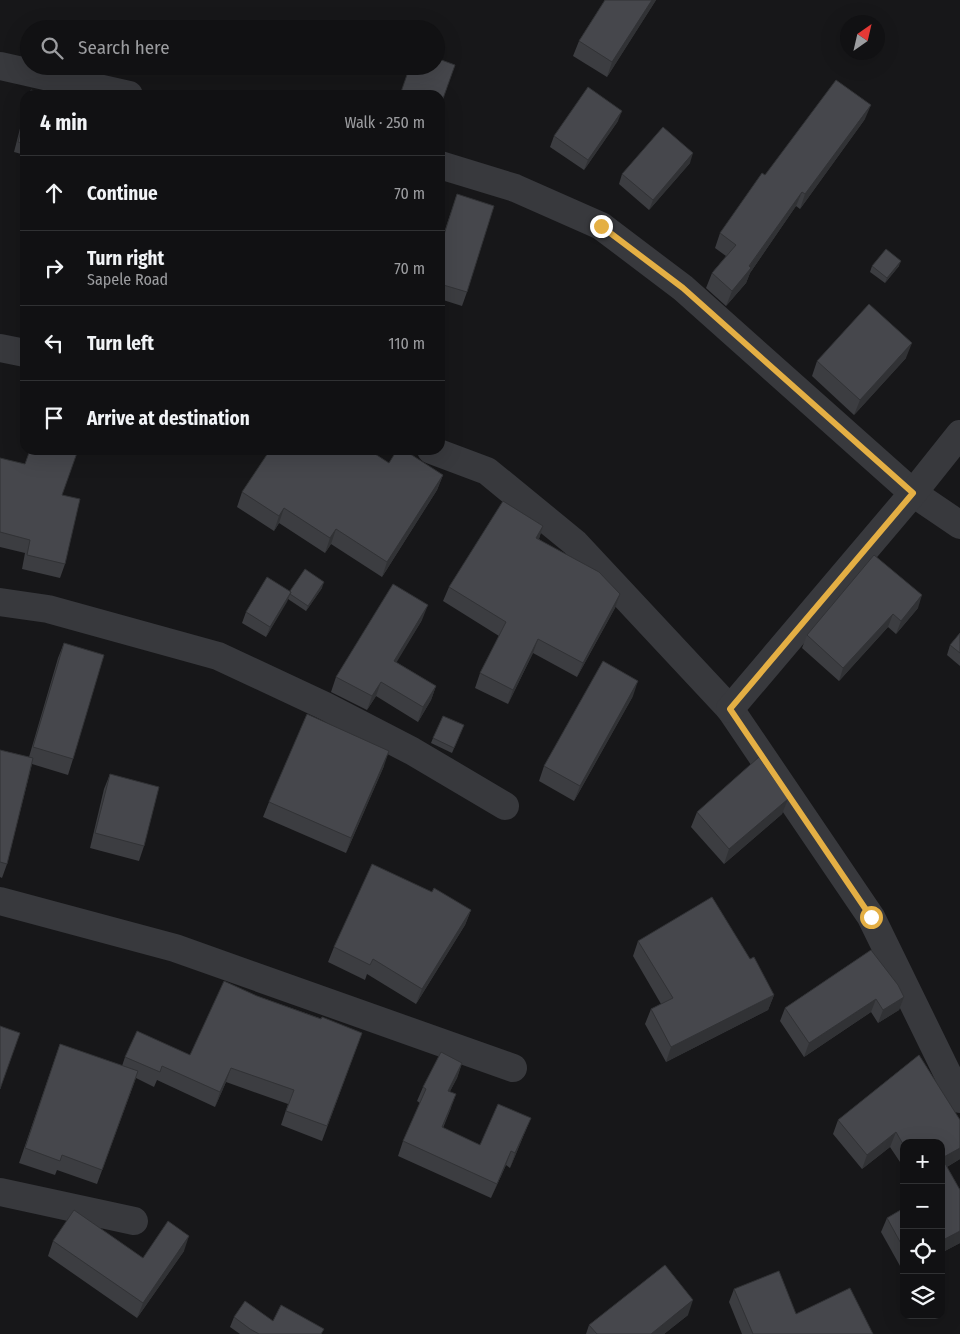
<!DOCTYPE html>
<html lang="en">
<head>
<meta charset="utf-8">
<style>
  :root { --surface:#111113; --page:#1a1a1c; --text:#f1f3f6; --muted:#9c9da0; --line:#303133 }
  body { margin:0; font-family:"Fira Sans Condensed",sans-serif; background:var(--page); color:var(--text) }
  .controls { position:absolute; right:15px; bottom:15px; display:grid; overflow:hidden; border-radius:10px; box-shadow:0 5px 20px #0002 }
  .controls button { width:45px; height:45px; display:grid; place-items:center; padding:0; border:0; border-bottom:1px solid var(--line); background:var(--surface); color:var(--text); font:25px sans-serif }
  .compass { position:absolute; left:840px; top:15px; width:45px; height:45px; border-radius:50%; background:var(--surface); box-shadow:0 5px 20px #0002; rotate:34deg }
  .stop { position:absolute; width:15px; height:15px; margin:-11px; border:4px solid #e4af44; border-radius:50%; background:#fff }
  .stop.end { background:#e4af44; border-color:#fff; box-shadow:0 1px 5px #0008 }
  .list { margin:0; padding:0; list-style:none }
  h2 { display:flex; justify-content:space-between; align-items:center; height:65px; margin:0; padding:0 20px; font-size:21px }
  h2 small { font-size:16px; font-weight:400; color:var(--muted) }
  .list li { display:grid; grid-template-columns:32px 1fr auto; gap:15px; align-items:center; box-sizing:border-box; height:75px; padding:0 20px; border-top:1px solid var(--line) }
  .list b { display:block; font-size:19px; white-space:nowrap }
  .list p { margin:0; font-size:16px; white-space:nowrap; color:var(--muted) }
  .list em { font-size:16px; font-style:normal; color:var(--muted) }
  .icon { flex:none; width:28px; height:28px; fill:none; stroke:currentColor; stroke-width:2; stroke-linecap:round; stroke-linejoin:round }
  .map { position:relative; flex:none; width:960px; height:1334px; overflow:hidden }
  .search { position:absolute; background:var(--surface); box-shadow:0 5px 20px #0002; left:20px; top:20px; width:425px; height:55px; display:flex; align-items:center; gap:12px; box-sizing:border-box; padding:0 18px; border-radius:28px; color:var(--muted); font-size:19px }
  .panel { position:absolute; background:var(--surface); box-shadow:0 5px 20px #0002; left:20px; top:90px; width:425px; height:365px; border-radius:15px }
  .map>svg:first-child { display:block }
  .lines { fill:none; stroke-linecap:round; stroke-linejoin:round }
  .minor { stroke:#38393d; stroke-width:28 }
  .wall { fill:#3c3d41 }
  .shaded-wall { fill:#313235 }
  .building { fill:#46474c; stroke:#313235 }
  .route { stroke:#e4af44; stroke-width:6 }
</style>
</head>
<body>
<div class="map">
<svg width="960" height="1334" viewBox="0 0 960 1334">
  <rect width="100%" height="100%" fill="#171719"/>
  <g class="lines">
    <g class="minor">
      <path d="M0,66L129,95"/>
      <path d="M440,165L515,188L601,226L683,288L913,493L960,525"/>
      <path d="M0,348L25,353"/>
      <path d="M431,450L487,471L575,543L730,709L871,917L960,1099"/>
      <path d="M0,602L48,609L218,656L325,706L412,751L505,806"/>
      <path d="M730,709L913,493L960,434"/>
      <path d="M0,901L175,948L513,1068"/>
      <path d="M0,1192L134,1221"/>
    </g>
  </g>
  <g class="wall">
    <path d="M605,0H656L607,77L573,56L579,41Z"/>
    <path d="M25,109V155L14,152Z"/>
    <path d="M865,119L800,209L796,206L750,273L746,283L726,306L706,288L712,273L726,256L715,248L720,233L765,175Z"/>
    <path d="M618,121L584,170L550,147L554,136Z"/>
    <path d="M690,163L649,210L619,184L622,174Z"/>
    <path d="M457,194L467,292L462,306L440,299V245Z"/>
    <path d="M872,266H899L885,283L870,272Z"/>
    <path d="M906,358L854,415L812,376L817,361Z"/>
    <path d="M0,458L62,495L65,564L60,578L22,569L25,553L0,547Z"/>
    <path d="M389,463L443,475L437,490L382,577L331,544L325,553L279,523L274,531L237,507L242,492Z"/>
    <path d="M543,526L539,539L620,594L615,608L577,677L533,653L508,704L475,688L480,673L499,636L443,601L449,587Z"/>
    <path d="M322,588L306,611L288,599L266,637L242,623L246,612L290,591Z"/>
    <path d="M918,608L896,634L888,627L839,681L802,648L807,635Z"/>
    <path d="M422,620L396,662L436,686L431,700L418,722L376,696L367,710L331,692L336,677Z"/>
    <path d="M960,633V666L947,655L950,645Z"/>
    <path d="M64,643L73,759L68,775L32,764L7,864L2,878L0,877V750L29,757L58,658Z"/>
    <path d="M633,696L574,801L539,781L544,766Z"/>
    <path d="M464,725L452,753L431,743L433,738Z"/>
    <path d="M384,766L346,853L263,817L269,802Z"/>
    <path d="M110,774L144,846L139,861L90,848L104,789Z"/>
    <path d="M788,799L782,814L724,864L691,827L697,812Z"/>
    <path d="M432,892L471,910L465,925L416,1004L367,974L365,980L328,962L334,947Z"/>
    <path d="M638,941L750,959L774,995L768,1010L666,1062L645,1024L651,1009L661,1004L633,956Z"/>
    <path d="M871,950L904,997L899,1010L878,1023L871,1012L804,1057L780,1021L785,1008Z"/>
    <path d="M257,996L362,1033L322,1141L281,1125L288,1104L226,1082L215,1107L157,1080L154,1087L136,1078L97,1184L57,1170L55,1175L19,1163L60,1044L122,1066L125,1057L190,1055Z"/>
    <path d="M919,1055L960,1120V1159L947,1167L960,1190V1243L941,1253V1143H904V1168L890,1147L862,1169L833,1134L838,1120Z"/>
    <path d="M462,1063L457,1078L450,1091L451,1108L443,1128L480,1145L531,1118L525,1132L510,1168L506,1165L491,1198L398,1156L403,1141L420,1103L417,1101L423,1087Z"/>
    <path d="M904,1208V1273L881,1232L887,1218Z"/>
    <path d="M53,1241L143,1258L184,1251L137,1318L48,1256Z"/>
    <path d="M734,1289L796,1314L873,1334H742L729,1302Z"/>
    <path d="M688,1315L664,1334H586L589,1325Z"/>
    <path d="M234,1317L273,1321L322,1334H240L230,1327Z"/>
  </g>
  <g class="shaded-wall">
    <path d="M652,0H656L607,77L612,62Z"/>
    <path d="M871,105L865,119L800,209L805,194Z"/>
    <path d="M622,111L618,121L584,170L588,160Z"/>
    <path d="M693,153L690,163L649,210L653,200Z"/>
    <path d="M802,192L796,206L750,273L746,283L726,306L732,291Z"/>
    <path d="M901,261L899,266L885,283L887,278Z"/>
    <path d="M912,343L906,358L854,415L860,400Z"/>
    <path d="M443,475L437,490L382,577L387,562Z"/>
    <path d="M284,508L279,523L274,531L279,516Z"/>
    <path d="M543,526L538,541L536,538Z"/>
    <path d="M336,529L331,544L325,553L330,538Z"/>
    <path d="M324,582L322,588L306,611L308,606Z"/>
    <path d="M291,592L287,602L266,637L270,627Z"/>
    <path d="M620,594L615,608L577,677L583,663Z"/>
    <path d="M922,595L918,608L896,634L901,621Z"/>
    <path d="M428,605L422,620L389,675L394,661Z"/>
    <path d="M893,614L888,627L839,681L843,668Z"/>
    <path d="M538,639L533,653L508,704L513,690Z"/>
    <path d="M638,681L633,696L574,801L580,786Z"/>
    <path d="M381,682L376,696L367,710L372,696Z"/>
    <path d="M436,686L431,700L418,722L423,707Z"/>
    <path d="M389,751L384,766L346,853L351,838Z"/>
    <path d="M788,799L782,814L724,864L729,849Z"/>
    <path d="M471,910L465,925L416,1004L422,989Z"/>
    <path d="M774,995L768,1010L666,1062L671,1047Z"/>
    <path d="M904,997L899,1010L878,1023L883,1010Z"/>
    <path d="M876,999L871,1012L804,1057L809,1043Z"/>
    <path d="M462,1063L457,1078L443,1105L448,1091Z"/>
    <path d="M231,1068L226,1082L215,1107L220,1092Z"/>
    <path d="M456,1094L451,1108L436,1141L442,1127Z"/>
    <path d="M531,1118L525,1132L510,1168L515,1153Z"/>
    <path d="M896,1132L890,1147L862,1169L867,1155Z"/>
    <path d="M960,1148V1159L941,1170L942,1158Z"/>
    <path d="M511,1151L506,1165L491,1198L497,1184Z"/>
    <path d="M960,1231V1243L941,1253V1241Z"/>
    <path d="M189,1236L184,1251L137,1318L143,1303Z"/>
    <path d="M693,1300L688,1315L664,1334H651Z"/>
  </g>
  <g class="building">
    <path d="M605,0H652L612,62L579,41Z"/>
    <path d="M436,58L455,65L440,107V95H400L410,66H436Z"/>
    <path d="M836,80L871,105L805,194L802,192L749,266L751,268L732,291L712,273L736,245L720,233L762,173L765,175Z"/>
    <path d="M588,87L622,111L588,160L554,136Z"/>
    <path d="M31,90L48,95H30Z"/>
    <path d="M25,114V144L18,142Z"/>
    <path d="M663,127L693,153L653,200L622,174Z"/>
    <path d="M457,194L494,206L467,292L440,284V247Z"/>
    <path d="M886,249L901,261L887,278L872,266Z"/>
    <path d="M869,304L912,343L860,400L817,361Z"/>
    <path d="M30,450H78L62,495L80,499L65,564L27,555L30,540L0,532V458L25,464Z"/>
    <path d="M270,450H369L389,463L397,450H404L443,475L387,562L336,529L330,538L284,508L279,516L242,492Z"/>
    <path d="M503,501L543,526L536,538L599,572L620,594L583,663L538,639L513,690L480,673L506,622L449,587Z"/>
    <path d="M874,555L922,595L901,621L893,614L843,668L807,635Z"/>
    <path d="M305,569L324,582L308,606L290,594L291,592L290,591Z"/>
    <path d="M267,577L291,592L270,627L246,612Z"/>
    <path d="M393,584L428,605L394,661L436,686L423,707L381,682L372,696L336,677Z"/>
    <path d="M960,633V653L950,645Z"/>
    <path d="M64,643L104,655L73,759L33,747Z"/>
    <path d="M603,661L638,681L580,786L544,766Z"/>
    <path d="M307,714L389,751L351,838L269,802Z"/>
    <path d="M443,716L464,725L454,748L433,738Z"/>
    <path d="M0,750L33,758L7,864L0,862Z"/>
    <path d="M759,757L788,799L729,849L697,812Z"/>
    <path d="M110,774L159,787L144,846L95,833Z"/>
    <path d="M372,864L432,892L434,888L471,910L422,989L373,959L370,965L334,947Z"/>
    <path d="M712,897L750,959L754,957L774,995L671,1047L651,1009L673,998L638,941Z"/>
    <path d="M871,950L898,985L904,997L883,1010L876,999L809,1043L785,1008Z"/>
    <path d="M224,981L257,996L321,1019L322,1017L362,1033L327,1126L286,1111L294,1090L231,1068L220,1092L162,1066L160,1072L125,1057L137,1031L190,1055Z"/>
    <path d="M0,1026L20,1033L0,1089Z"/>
    <path d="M60,1044L138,1071L102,1170L62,1155L60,1161L25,1148Z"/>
    <path d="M441,1052L462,1063L448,1091L456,1094L442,1127L480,1145L498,1104L531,1118L515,1153L511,1151L497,1184L403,1141L426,1089L423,1087Z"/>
    <path d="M919,1055L960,1120V1148L942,1158L960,1190V1231L941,1241V1143H904V1146L896,1132L867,1155L838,1120Z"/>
    <path d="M904,1208V1249L887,1218Z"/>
    <path d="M74,1210L143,1258L168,1221L189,1236L143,1303L53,1241Z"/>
    <path d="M665,1265L693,1300L651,1334H597L589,1325Z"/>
    <path d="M779,1271L796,1314L850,1288L873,1334H753L734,1289Z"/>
    <path d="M245,1301L273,1321L281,1305L324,1329L321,1334H259L250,1329L234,1317Z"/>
  </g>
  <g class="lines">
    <path class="route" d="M601,226L683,288L913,493L730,709L871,917"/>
  </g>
</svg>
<div class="controls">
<button>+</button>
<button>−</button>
<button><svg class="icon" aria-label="locate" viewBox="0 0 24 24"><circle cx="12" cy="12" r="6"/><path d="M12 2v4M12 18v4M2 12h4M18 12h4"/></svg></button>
<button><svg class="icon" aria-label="layers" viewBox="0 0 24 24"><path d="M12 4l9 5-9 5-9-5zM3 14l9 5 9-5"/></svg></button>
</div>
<svg class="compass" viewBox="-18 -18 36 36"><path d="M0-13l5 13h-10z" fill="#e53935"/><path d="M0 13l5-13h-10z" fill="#9c9da0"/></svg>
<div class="stop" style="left:871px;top:917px"></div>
<div class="stop end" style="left:601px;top:226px"></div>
<div class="search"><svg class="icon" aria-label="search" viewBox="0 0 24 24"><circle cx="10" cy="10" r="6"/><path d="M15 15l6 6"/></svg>Search here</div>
<section class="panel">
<h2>4 min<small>Walk · 250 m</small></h2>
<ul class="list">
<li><svg class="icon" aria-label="ahead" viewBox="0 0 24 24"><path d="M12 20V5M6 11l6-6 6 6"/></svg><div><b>Continue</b></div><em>70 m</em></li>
<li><svg class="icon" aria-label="right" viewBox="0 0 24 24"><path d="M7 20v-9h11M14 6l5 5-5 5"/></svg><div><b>Turn right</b><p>Sapele Road</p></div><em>70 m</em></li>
<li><svg class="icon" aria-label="left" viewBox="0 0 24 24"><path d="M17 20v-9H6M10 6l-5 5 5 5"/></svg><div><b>Turn left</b></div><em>110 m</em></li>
<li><svg class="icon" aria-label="arrive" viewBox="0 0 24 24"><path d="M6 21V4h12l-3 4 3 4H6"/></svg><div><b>Arrive at destination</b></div></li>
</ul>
</section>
</div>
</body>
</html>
